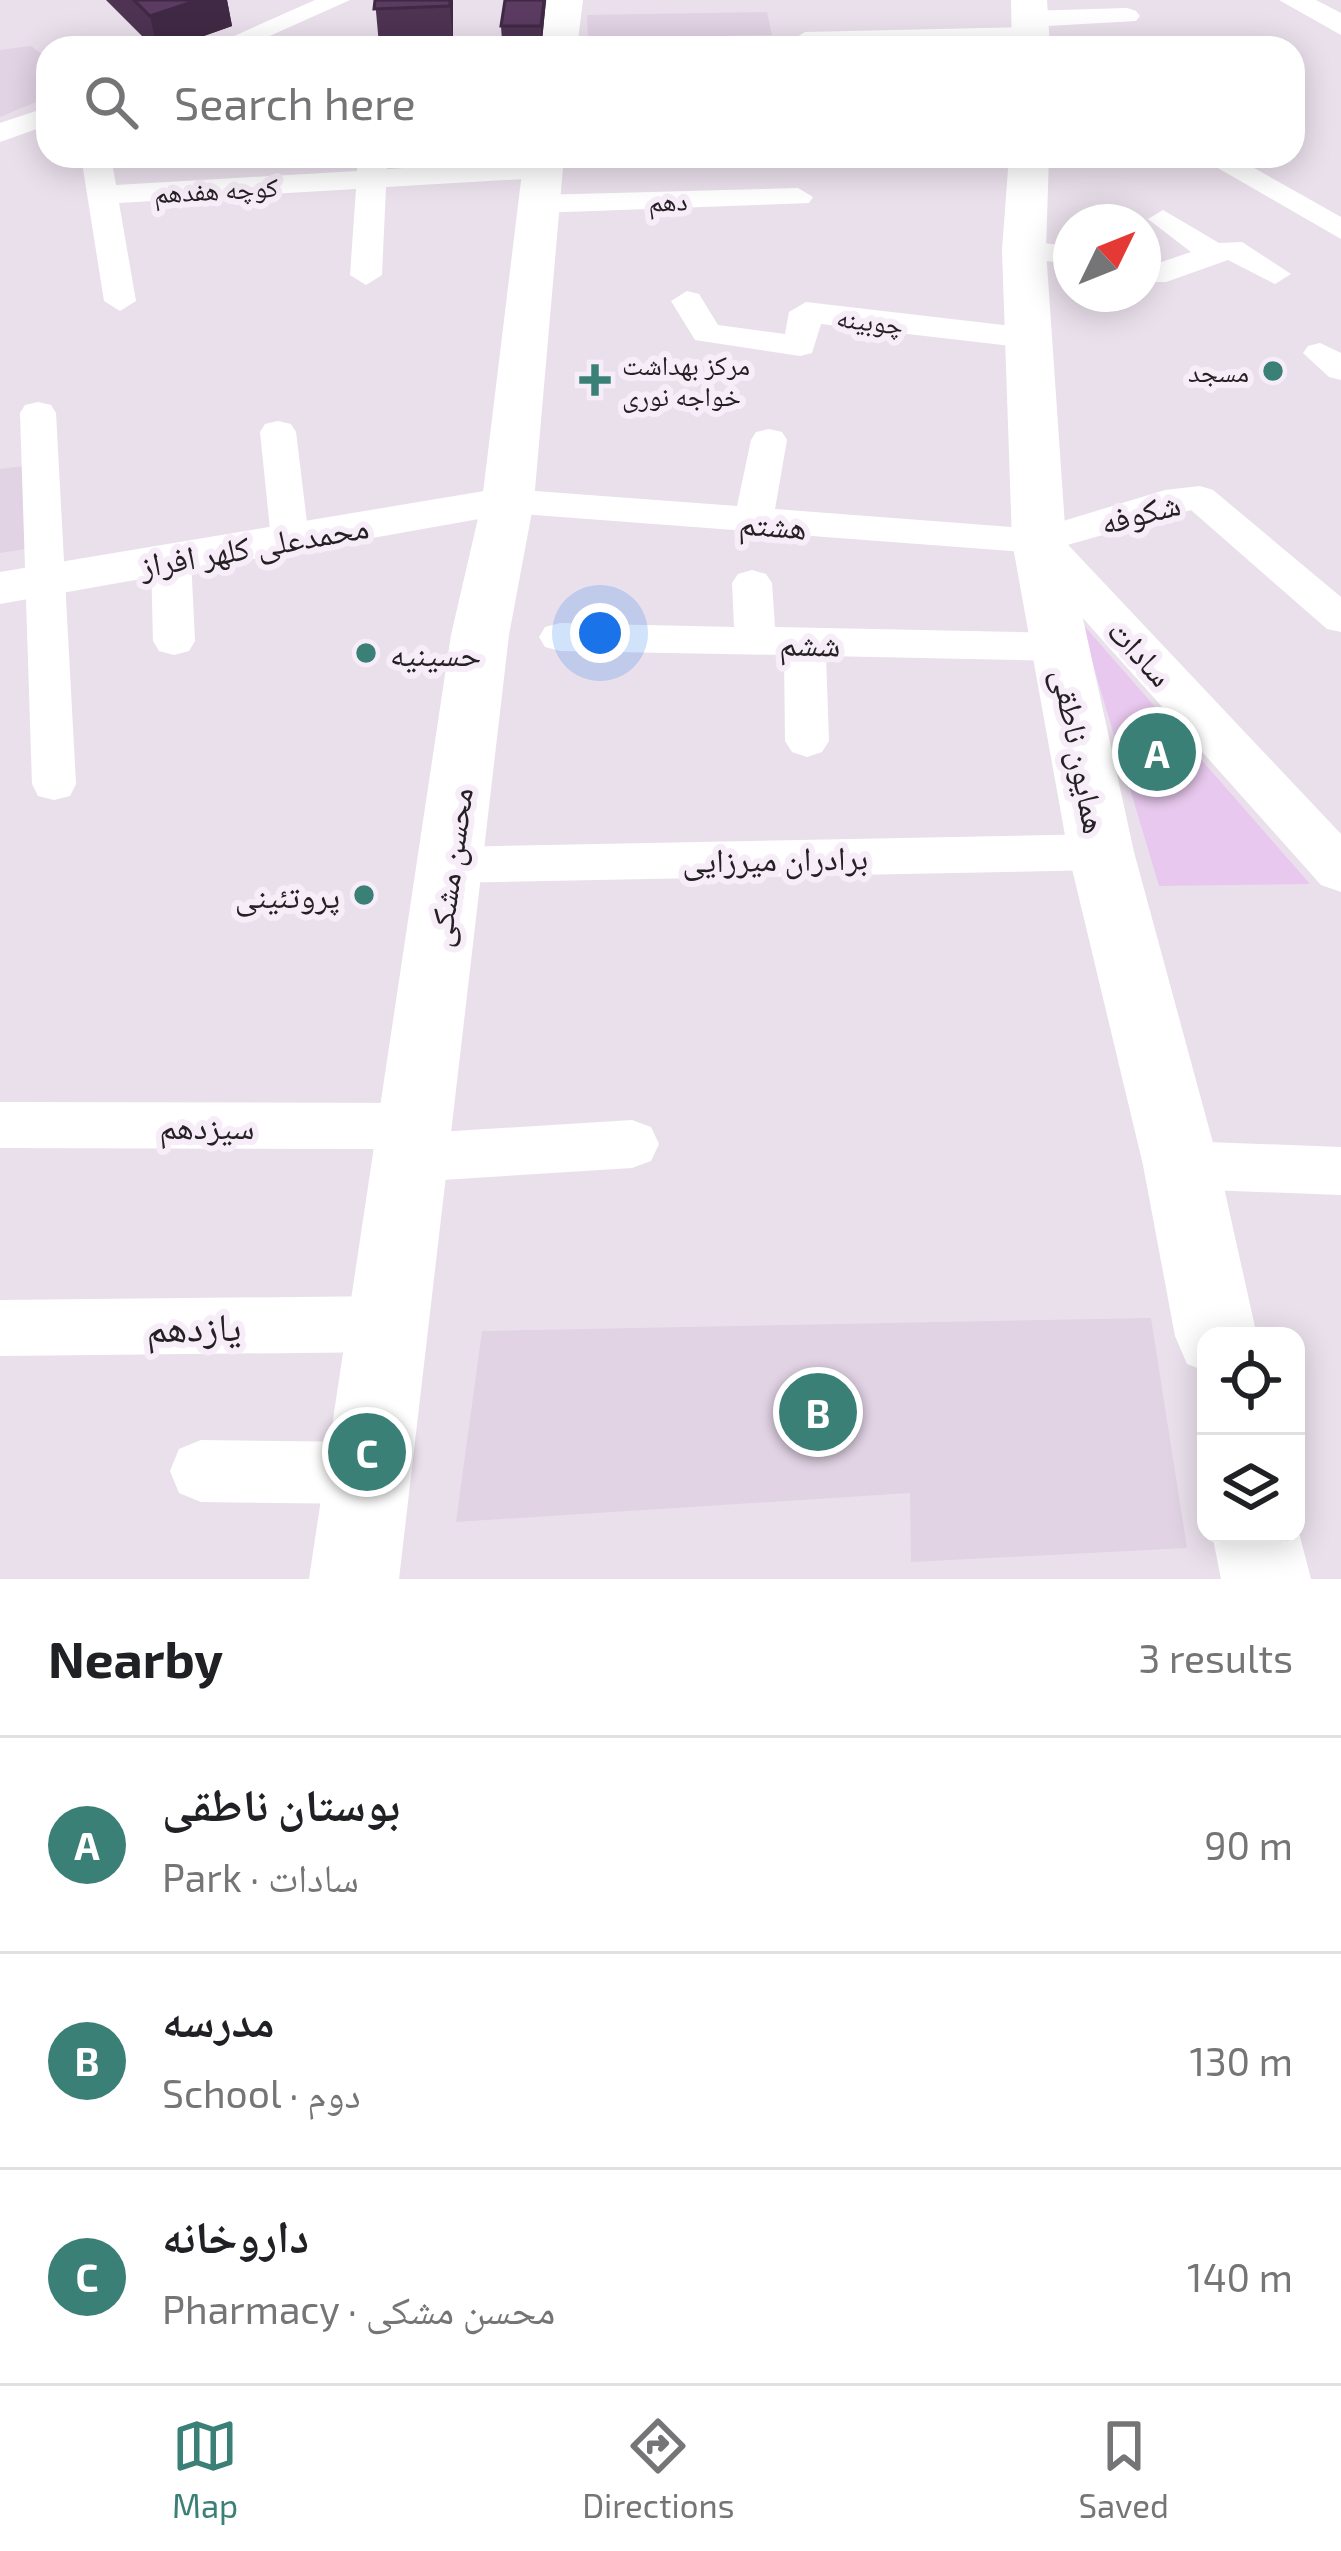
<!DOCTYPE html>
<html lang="en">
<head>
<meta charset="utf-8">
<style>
  :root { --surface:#fff; --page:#f2f2f2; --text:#202124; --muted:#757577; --line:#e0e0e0; --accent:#3b8077 }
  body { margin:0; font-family:"Exo 2","Noto Naskh Arabic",sans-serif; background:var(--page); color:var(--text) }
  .controls { position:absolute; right:36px; bottom:36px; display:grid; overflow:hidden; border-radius:24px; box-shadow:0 6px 30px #0003 }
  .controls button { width:108px; height:108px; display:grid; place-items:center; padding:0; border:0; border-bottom:3px solid var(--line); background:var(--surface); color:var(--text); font:60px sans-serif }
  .compass { position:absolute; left:1053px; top:204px; width:108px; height:108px; border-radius:50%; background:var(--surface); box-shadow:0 6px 30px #0003; rotate:47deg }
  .you { position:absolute; left:600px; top:633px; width:42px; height:42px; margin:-30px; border:9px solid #fff; border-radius:50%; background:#1a73e8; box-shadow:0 0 0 18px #1a73e833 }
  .badge { display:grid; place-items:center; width:78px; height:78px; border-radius:50%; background:var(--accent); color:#fff; font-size:39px; font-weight:700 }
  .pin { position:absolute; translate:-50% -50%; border:6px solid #fff; box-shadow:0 3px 12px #0006 }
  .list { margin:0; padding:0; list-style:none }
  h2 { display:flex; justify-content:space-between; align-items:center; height:156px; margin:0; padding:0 48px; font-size:51px }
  h2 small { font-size:39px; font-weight:400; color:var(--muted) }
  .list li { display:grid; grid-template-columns:78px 1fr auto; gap:36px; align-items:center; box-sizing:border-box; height:216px; padding:0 48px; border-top:3px solid var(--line) }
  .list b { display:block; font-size:45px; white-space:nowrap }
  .list p { margin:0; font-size:39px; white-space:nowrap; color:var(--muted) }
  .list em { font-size:39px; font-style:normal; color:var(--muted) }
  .icon { flex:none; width:66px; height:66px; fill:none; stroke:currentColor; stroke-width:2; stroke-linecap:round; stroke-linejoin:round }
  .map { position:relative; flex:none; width:1341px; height:1579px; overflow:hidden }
  .search { position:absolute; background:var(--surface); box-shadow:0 6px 30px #0003; left:36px; right:36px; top:36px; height:132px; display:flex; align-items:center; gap:30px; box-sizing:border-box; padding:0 42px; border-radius:36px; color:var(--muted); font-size:45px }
  .sheet { height:804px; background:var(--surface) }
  nav { display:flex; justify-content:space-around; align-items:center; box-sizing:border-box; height:168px; border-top:3px solid var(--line); background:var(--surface); font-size:33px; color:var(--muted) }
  nav a { display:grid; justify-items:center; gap:6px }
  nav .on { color:var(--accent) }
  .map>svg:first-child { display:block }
  .built { fill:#e1d2e4 }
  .green { fill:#e8c8ee }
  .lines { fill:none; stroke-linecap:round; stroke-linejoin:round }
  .minor { fill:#fff; fill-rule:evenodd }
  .tertiary { fill:#fff; fill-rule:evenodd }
  .secondary { fill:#fff; fill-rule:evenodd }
  .wall { fill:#4e3353 }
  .shaded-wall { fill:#402944 }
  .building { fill:#5b3b61; stroke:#402944; stroke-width:3 }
  .poi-dot { fill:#3b8077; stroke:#f7edf9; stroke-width:4.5 }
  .labels { text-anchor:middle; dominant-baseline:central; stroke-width:12; stroke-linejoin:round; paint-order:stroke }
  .far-street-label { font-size:27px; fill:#242024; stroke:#f7edf9 }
  .far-poi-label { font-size:27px; fill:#242024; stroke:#f7edf9; text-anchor:start }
  .street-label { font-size:33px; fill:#242024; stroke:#f7edf9 }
  .poi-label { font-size:33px; fill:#242024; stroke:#f7edf9; text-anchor:start }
  .near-street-label { font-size:39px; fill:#242024; stroke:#f7edf9 }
</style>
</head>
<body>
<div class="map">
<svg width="1341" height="1579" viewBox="0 0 1341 1579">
  <rect width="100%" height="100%" fill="#eae0ec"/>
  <g class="built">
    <path d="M767,12L772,35L588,38L587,15Z"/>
    <path d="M31,46L48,59V97L0,117V50Z"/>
    <path d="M23,466L25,549L0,553V469Z"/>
    <path d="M1151,1318L1187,1548L911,1562L910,1493L456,1522L482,1331Z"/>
  </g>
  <path class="green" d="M1080,621L1310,884L1159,886Z"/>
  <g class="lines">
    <g class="minor">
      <path d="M315,0H350L243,48H207Z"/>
      <path d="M1127,8L1136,11L1140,16L1136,21L1029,27L1016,19L1029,11Z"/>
      <path d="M1030,27L1043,35L1039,41L794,48L792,40L805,32Z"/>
      <path d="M48,107V125L0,142V123Z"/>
      <path d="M81,156H111L116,185L357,171L358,156H388L387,169L542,160L557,169L542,178L386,187L382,275L366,285L350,275L356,189L119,203L136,301L120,311L104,301Z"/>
      <path d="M1197,156H1233L1341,217V239Z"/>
      <path d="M798,188L813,197L809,203L538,213L523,204L538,195Z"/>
      <path d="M1163,210L1219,243L1242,242L1291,274L1275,284L1228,260L1166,282H1144V268L1191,252L1148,219Z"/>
      <path d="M1024,241L1071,246V264L1013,257L1008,250Z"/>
      <path d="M687,291L699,294L718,325L785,334L789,312L806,302L1028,328L1045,338L1028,348L821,324L812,353L800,356L695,340L671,301Z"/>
      <path d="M1320,343L1341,353V380L1329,377L1303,353L1308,346Z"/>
      <path d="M38,402L51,405L56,413L76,784L70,796L54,800L38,796L32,784L20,413L25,405Z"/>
      <path d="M278,421L291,424L296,432L309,539L304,548H276L271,539L260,432L265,424Z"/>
      <path d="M769,429L782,432L787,440L775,509L1037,529L1165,490L1200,486L1213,490L1341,597V632L1327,629L1191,510L1039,553L508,513L495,509L489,501L495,493L508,489L737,506L751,440L756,432Z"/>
      <path d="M171,546L185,550L191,559L195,641L189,651L174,655L159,651L153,641L151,559L157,550Z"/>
      <path d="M752,570L766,574L772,583L775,627L1060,633L1075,637L1081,647L1075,657L1060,661L826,656L829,741L822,752L807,757L792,752L785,741L784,655L560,651L545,647L539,637L545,627L560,623L734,627L732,583L738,574Z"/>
      <path d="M1101,834L1117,840L1124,852L1117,864L1101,870L449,883L432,878L426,865L432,852L449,847Z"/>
      <path d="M0,1102L414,1103L433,1110L441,1126L438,1132L632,1120L651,1127L659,1144L651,1161L632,1168L410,1182L391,1175L383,1158L387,1149L0,1148Z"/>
      <path d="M1181,1141L1341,1147V1195L1181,1189L1162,1182L1154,1165L1162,1148Z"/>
      <path d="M388,1296L409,1304L417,1324L409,1344L388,1352L0,1356V1300Z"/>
      <path d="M201,1440L368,1442L390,1451L399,1473L390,1495L368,1504L201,1502L179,1493L170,1471L179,1449Z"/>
    </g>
    <g class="tertiary">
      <path d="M1279,0H1316L1341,13V35Z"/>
      <path d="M508,487L524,491L531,501L524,511L0,604V572Z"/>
      <path d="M1039,526L1055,531L1341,834V892L1321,885L1023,551L1016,541L1023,531Z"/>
    </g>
    <g class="secondary">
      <path d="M547,0H583L577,48H539Z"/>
      <path d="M1011,0H1047L1050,48H1012Z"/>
      <path d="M524,156H564L534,501L509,635L399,1579H309L451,635L482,501Z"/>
      <path d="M1009,156H1049L1046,250L1066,541L1134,852L1219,1165L1257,1336H1206V1371L1187,1364L1175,1336L1143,1165L1068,852L1012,541L1002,250Z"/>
      <path d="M1296,1521L1311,1579H1221L1212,1534H1296Z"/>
    </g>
  </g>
  <g class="wall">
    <path d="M106,0H227L232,26L170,48H154Z"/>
    <path d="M375,0H453V42L379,45Z"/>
    <path d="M505,0H546L542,41H502L501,26Z"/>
  </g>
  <g class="shaded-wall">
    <path d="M198,0H227L232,26L170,48H157L150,16Z"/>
    <path d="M450,0H453V42L450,6Z"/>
    <path d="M544,0H546L542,41L541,26Z"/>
  </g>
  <g class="building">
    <path d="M134,0H198L150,16Z"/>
    <path d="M375,0H450V6L374,9Z"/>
    <path d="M505,0H544L541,26H501Z"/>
  </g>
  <g class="poi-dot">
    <circle cx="1273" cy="371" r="12"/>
    <path d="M589 362h12v12h12v12h-12v12h-12v-12h-12v-12h12z"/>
    <circle cx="366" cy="653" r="12"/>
    <circle cx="364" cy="895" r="12"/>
  </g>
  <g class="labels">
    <g class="far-street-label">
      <text transform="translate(216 189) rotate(-3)">کوچه هفدهم</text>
      <text transform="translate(668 200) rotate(-2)">دهم</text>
      <text transform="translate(870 320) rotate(7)">چوبینه</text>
    </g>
    <g class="far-poi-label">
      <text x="622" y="364">مرکز بهداشت<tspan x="622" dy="31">خواجه نوری</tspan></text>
      <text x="1249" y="371" text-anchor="end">مسجد</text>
    </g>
    <g class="street-label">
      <text transform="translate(1140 512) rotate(-15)">شکوفه</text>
      <text transform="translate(773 524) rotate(4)">هشتم</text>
      <text transform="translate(254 545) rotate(-10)">محمدعلی کلهر افراز</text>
      <text transform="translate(810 643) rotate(1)">ششم</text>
      <text transform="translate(1141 652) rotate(47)">سادات</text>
      <text transform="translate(1081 751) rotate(79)">همایون ناطقی</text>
      <text transform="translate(775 858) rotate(-1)">برادران میرزایی</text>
      <text transform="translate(449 867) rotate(-82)">محسن مشکی</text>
      <text x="207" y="1126">سیزدهم</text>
    </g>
    <g class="poi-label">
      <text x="390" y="653">حسینیه</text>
      <text x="340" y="895" text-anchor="end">پروتئینی</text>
    </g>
    <g class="near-street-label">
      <text transform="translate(194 1326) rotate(-1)">یازدهم</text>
    </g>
  </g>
</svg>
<div class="controls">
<button><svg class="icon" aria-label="locate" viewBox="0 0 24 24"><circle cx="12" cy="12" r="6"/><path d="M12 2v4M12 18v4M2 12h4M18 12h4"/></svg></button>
<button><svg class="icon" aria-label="layers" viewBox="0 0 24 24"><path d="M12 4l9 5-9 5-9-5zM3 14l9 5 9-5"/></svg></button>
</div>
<svg class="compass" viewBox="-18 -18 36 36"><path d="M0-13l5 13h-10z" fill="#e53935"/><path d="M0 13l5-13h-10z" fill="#757577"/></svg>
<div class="you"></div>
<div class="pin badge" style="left:1157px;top:752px">A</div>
<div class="pin badge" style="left:818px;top:1412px">B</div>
<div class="pin badge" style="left:367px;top:1452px">C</div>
<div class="search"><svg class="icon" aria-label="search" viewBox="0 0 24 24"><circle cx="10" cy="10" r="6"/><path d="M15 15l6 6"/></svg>Search here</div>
</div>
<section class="sheet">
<h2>Nearby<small>3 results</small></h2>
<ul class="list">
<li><span class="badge">A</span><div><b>بوستان ناطقی</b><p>Park · سادات</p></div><em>90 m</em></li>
<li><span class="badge">B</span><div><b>مدرسه</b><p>School · دوم</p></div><em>130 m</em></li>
<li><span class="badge">C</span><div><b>داروخانه</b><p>Pharmacy · محسن مشکی</p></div><em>140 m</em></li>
</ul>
</section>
<nav>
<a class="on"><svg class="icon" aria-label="map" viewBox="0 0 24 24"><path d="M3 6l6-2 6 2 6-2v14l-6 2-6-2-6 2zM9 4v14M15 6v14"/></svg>Map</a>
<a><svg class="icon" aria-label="directions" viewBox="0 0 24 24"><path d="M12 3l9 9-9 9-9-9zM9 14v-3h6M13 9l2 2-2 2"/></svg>Directions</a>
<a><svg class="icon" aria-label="saved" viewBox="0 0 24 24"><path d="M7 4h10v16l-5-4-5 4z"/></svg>Saved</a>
</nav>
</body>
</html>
